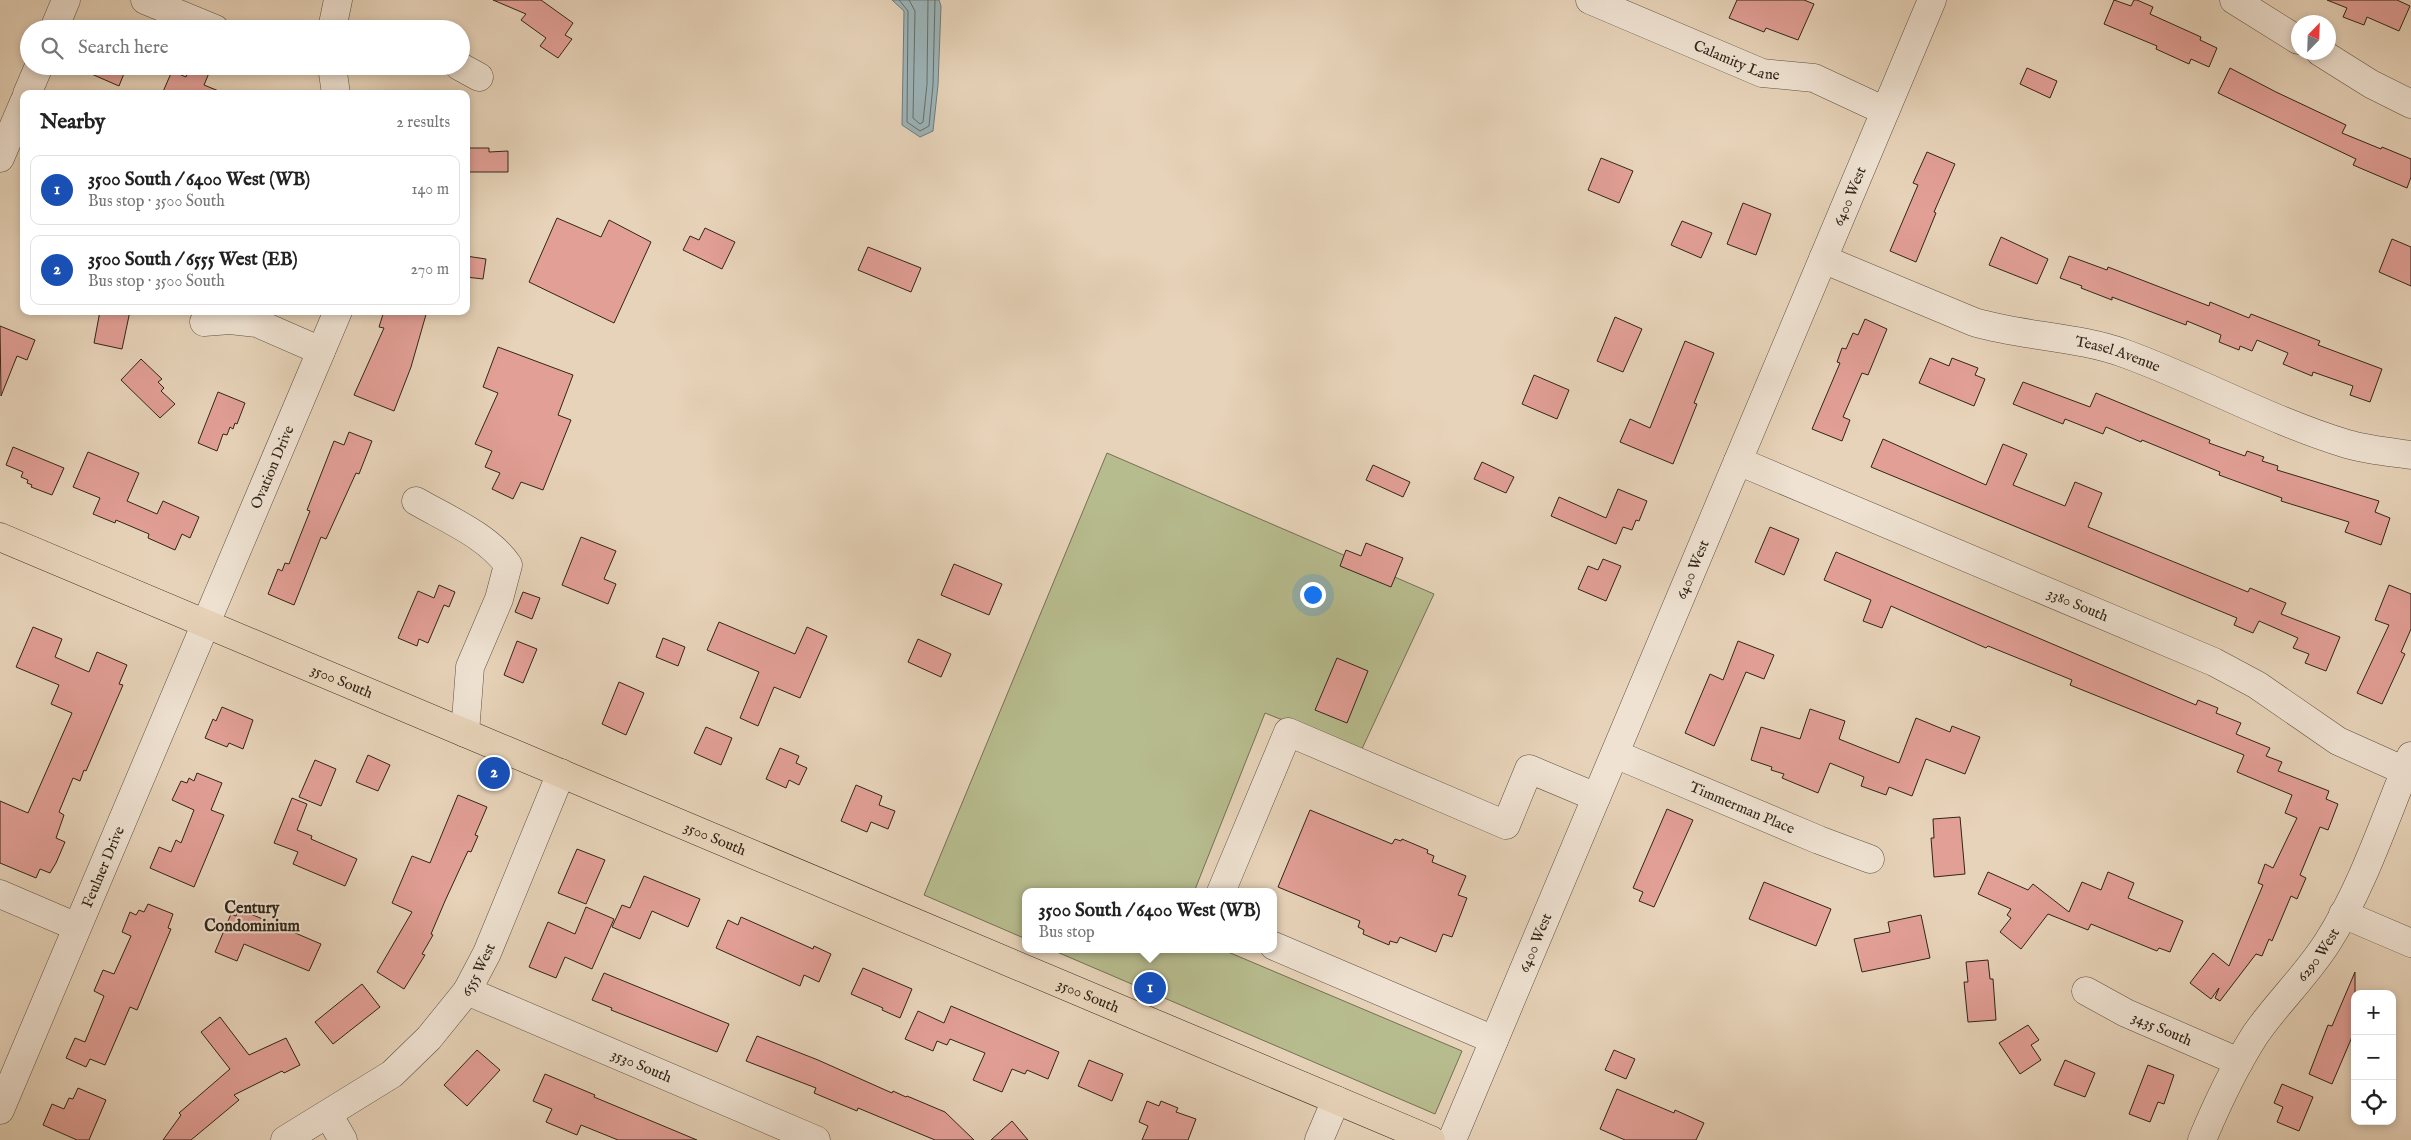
<!DOCTYPE html>
<html lang="en">
<head>
<meta charset="utf-8">
<style>
  :root { --surface:#fff; --page:#f2f2f2; --text:#222; --muted:#767676; --line:#e0e0e0; --accent:#d93025 }
  body { margin:0; font-family:"IM FELL English",serif; background:var(--page); color:var(--text) }
  .controls { position:absolute; right:15px; bottom:15px; display:grid; overflow:hidden; border-radius:10px; box-shadow:0 2px 8px #0003 }
  .controls button { width:45px; height:45px; display:grid; place-items:center; padding:0; border:0; border-bottom:1px solid var(--line); background:var(--surface); color:var(--text); font:25px sans-serif }
  .compass { position:absolute; left:2291px; top:15px; width:45px; height:45px; border-radius:50%; background:var(--surface); box-shadow:0 2px 8px #0003; rotate:23deg }
  .you { position:absolute; left:1312px; top:594px; width:18px; height:18px; margin:-12px; border:4px solid #fff; border-radius:50%; background:#1a73e8; box-shadow:0 0 0 8px #1a73e833 }
  .badge { display:grid; place-items:center; width:32px; height:32px; border-radius:50%; background:var(--accent); color:#fff; font-size:16px; font-weight:700 }
  .pin { position:absolute; translate:-50% -50%; border:2px solid #fff; box-shadow:0 1px 5px #0006 }
  .popup { position:absolute; left:1022px; top:888px; width:255px; height:65px; box-sizing:border-box; display:grid; place-content:center; border-radius:10px; background:var(--surface); filter:drop-shadow(0 1px 4px #0005); font-size:16px; white-space:nowrap; color:var(--muted) }
  .popup b { font-size:19px; color:var(--text) }
  .popup::after { content:''; position:absolute; left:50%; top:100%; margin-left:-10px; border:10px solid transparent; border-top-color:var(--surface) }
  .list { margin:0; padding:0; list-style:none }
  h2 { display:flex; justify-content:space-between; align-items:center; height:65px; margin:0; padding:0 20px; font-size:21px }
  h2 small { font-size:16px; font-weight:400; color:var(--muted) }
  .list li { display:grid; grid-template-columns:32px 1fr auto; gap:15px; align-items:center; box-sizing:border-box; height:70px; margin:0 10px 10px; padding:0 10px; border:1px solid var(--line); border-radius:10px }
  .list b { display:block; font-size:19px; white-space:nowrap }
  .list p { margin:0; font-size:16px; white-space:nowrap; color:var(--muted) }
  .list em { font-size:16px; font-style:normal; color:var(--muted) }
  .icon { flex:none; width:28px; height:28px; fill:none; stroke:currentColor; stroke-width:2; stroke-linecap:round; stroke-linejoin:round }
  .map { position:relative; flex:none; width:2411px; height:1140px; overflow:hidden }
  .search { position:absolute; background:var(--surface); box-shadow:0 2px 8px #0003; left:20px; top:20px; width:450px; height:55px; display:flex; align-items:center; gap:12px; box-sizing:border-box; padding:0 18px; border-radius:28px; color:var(--muted); font-size:19px }
  .panel { position:absolute; background:var(--surface); box-shadow:0 2px 8px #0003; left:20px; top:90px; width:450px; height:225px; border-radius:10px }
  .map>svg:first-child { display:block }
  .green { fill:#b7bc8e; stroke:#747054 }
  .water { fill:#9cb5ba; stroke:#717b7a }
  .lines { fill:none; stroke-linecap:round; stroke-linejoin:round }
  .shore { stroke:#666d6a; stroke-width:1 }
  .building { fill:#e29f96; stroke:#312519 }
  .minor-casing { stroke:#5e5041; stroke-width:29 }
  .major-casing { stroke:#312519; stroke-width:29 }
  .minor { stroke:#efe2d2; stroke-width:28 }
  .major { stroke:#e7d3b9; stroke-width:28 }
  .labels { text-anchor:middle; dominant-baseline:central; stroke-width:4; stroke-linejoin:round; paint-order:stroke }
  .street-label { font-size:15px; fill:#312519; stroke:#efe2d2 }
  .neighbourhood-label { font-size:16px; font-weight:bold; fill:#312519; stroke:#efe2d2 }
</style>
</head>
<body>
<div class="map">
<svg width="2411" height="1140" viewBox="0 0 2411 1140">
  <rect width="100%" height="100%" fill="#e7d3b9"/>
  <filter id="stains"><feTurbulence type="fractalNoise" baseFrequency=".004" numOctaves="4"/><feColorMatrix values="0 0 0 0 .2 0 0 0 0 .09 0 0 0 0 .02 0 0 0 .5 -.17"/></filter>
  <radialGradient id="worn" r=".72"><stop offset=".6" stop-color="#630" stop-opacity="0"/><stop offset="1" stop-color="#630" stop-opacity=".3"/></radialGradient>
  <g class="green">
    <path d="M1107,453L1434,594L1361,751L1265,713L1194,892H1026V939L924,895Z"/>
    <path d="M1050,949H1221L1462,1051L1435,1114Z"/>
  </g>
  <path class="water" d="M892,0H939L941,6L938,85L933,131L920,137L902,125L904,11Z"/>
  <g class="lines">
    <g class="shore">
      <path d="M899,0L908,11L907,122L920,131L929,126L933,85L935,0"/>
      <path d="M909,0L915,11L913,118L920,124L923,122L927,84L928,0"/>
    </g>
  </g>
  <g class="building">
    <path d="M493,0H541L573,23L565,35L572,39L558,58L540,46L546,38L521,20L526,14Z"/>
    <path d="M1737,0H1804L1814,4L1798,40L1766,28L1764,32L1729,18Z"/>
    <path d="M2114,0L2131,6L2134,0H2137L2153,7L2150,14L2201,37L2200,40L2217,48L2209,67L2191,59L2189,64L2156,49L2157,46L2104,24Z"/>
    <path d="M2327,0H2397L2410,6L2399,31L2367,17L2364,25L2343,17L2347,8Z"/>
    <path d="M73,66H127L119,86Z"/>
    <path d="M190,66L209,73L204,85L226,94H162L172,71L186,77Z"/>
    <path d="M2027,68L2057,81L2050,98L2020,84Z"/>
    <path d="M2230,68L2276,92L2346,125L2342,133L2381,149L2382,147L2411,159V177L2407,188L2353,165L2356,159L2218,93Z"/>
    <path d="M466,148H489V152L508,151V172H466Z"/>
    <path d="M1927,152L1955,164L1934,212L1936,213L1916,262L1890,251L1918,185L1913,183Z"/>
    <path d="M1601,158L1633,171L1619,203L1588,190Z"/>
    <path d="M1743,203L1771,214L1756,255L1727,244Z"/>
    <path d="M557,218L601,237L609,220L651,242L614,323L529,282Z"/>
    <path d="M1682,221L1712,233L1701,258L1671,245Z"/>
    <path d="M705,228L735,242L722,269L683,250L690,236L699,240Z"/>
    <path d="M2001,237L2048,259L2037,284L1989,265Z"/>
    <path d="M2392,239L2411,247V286L2379,272Z"/>
    <path d="M868,247L921,268L911,292L858,270Z"/>
    <path d="M466,256L486,259L483,279L466,277Z"/>
    <path d="M2069,256L2107,270L2108,267L2209,306L2210,302L2249,318L2251,314L2320,341L2318,345L2382,369L2370,402L2350,395L2353,386L2313,372L2312,376L2283,364L2288,353L2257,340L2252,351L2240,346L2239,350L2219,342L2221,335L2187,321L2186,325L2112,297V300L2081,288L2082,286L2060,278Z"/>
    <path d="M100,311H130L122,349L94,343Z"/>
    <path d="M384,311H427L411,367L394,411L354,395L384,328L379,327Z"/>
    <path d="M1615,317L1642,329L1623,372L1597,361Z"/>
    <path d="M1865,319L1887,329L1868,375L1862,373L1843,417L1850,420L1842,441L1812,429L1840,363L1837,362L1842,348L1846,349L1853,333L1858,335Z"/>
    <path d="M0,326L35,340L27,360L17,356L1,396Z"/>
    <path d="M1685,341L1714,353L1694,403L1697,404L1673,464L1620,442L1630,419L1650,428Z"/>
    <path d="M498,347L573,375L558,415L571,420L543,490L521,482L513,499L492,489L500,473L485,467L492,451L475,444L498,393L483,387Z"/>
    <path d="M1930,358L1949,366L1952,358L1978,368L1975,375L1985,379L1974,406L1919,383Z"/>
    <path d="M141,359L162,379L158,382L164,388L161,391L175,404L160,418L121,380Z"/>
    <path d="M1534,375L1569,390L1557,419L1522,404Z"/>
    <path d="M2023,382L2090,407L2096,393L2210,440L2209,443L2245,456L2247,451L2264,457L2262,461L2278,466L2277,470L2379,501L2375,512L2390,518L2381,545L2345,532L2349,522L2281,501L2282,498L2219,475L2220,472L2142,440L2141,442L2106,427L2103,434L2065,419L2063,424L2013,404Z"/>
    <path d="M218,392L245,403L237,424L235,423L233,429L230,427L227,435L223,434L217,451L198,443Z"/>
    <path d="M349,432L372,441L359,474L356,473L326,539L321,537L294,605L268,594L278,569L282,571L285,563L289,564L310,511L307,510L334,441L344,445Z"/>
    <path d="M1883,439L1986,485L2003,444L2027,454L2013,485L2065,506L2075,482L2102,493L2088,527L2248,592L2250,588L2286,603L2281,614L2340,637L2326,671L2305,663L2309,654L2293,648L2298,638L2259,621L2253,633L2234,625L2237,618L1871,467Z"/>
    <path d="M13,447L64,468L52,495L31,487L32,485L27,483L28,480L21,477L23,472L6,465Z"/>
    <path d="M88,452L139,473L127,501L157,514L163,501L199,517L190,538L182,534L175,550L148,538L149,534L116,520L115,523L93,514L100,498L73,487Z"/>
    <path d="M1482,462L1514,477L1506,493L1474,479Z"/>
    <path d="M1373,465L1410,482L1403,497L1366,480Z"/>
    <path d="M1618,489L1647,501L1639,521L1636,520L1632,530L1623,527L1616,544L1551,516L1559,497L1606,518Z"/>
    <path d="M1770,527L1799,539L1784,575L1755,562Z"/>
    <path d="M581,537L616,551L604,579L616,584L608,604L562,585Z"/>
    <path d="M1366,543L1403,558L1391,587L1340,566L1346,550L1361,556Z"/>
    <path d="M1836,552L2196,705L2198,700L2218,708L2216,713L2241,723L2236,734L2270,748L2266,756L2282,762L2278,771L2329,791L2326,799L2338,804L2328,830L2320,827L2300,875L2306,878L2297,899L2291,896L2272,941L2269,939L2262,956L2256,954L2220,1001L2215,998L2219,988L2211,999L2190,983L2213,953L2229,966L2263,885L2258,883L2265,864L2273,868L2297,818L2285,813L2292,795L2237,772L2244,755L2070,685L2072,680L1988,646L1986,648L1891,606L1882,628L1863,621L1871,600L1824,580Z"/>
    <path d="M1603,559L1621,566L1606,601L1578,589L1588,566L1598,570Z"/>
    <path d="M954,564L1002,584L989,615L941,595Z"/>
    <path d="M439,585L455,592L449,607L444,605L428,643L419,639L417,646L398,638L418,591L434,598Z"/>
    <path d="M2389,585L2411,594V629L2401,652L2405,654L2382,704L2357,693L2389,625L2375,620Z"/>
    <path d="M523,592L540,598L532,619L515,612Z"/>
    <path d="M719,622L795,654L807,627L827,636L800,698L774,687L758,726L740,718L759,672L707,650Z"/>
    <path d="M33,627L62,639L55,657L89,672L97,652L127,665L119,684L123,685L86,771L84,770L80,781L73,778L59,812L64,815L56,838L65,842L56,863L50,873L40,869L36,878L0,863V801L28,813L72,713L51,704L59,685L16,667Z"/>
    <path d="M663,638L685,647L678,666L656,657Z"/>
    <path d="M918,639L951,654L941,677L908,662Z"/>
    <path d="M517,641L537,649L523,683L504,675Z"/>
    <path d="M1738,641L1774,655L1764,679L1746,672L1714,746L1685,733L1710,674L1723,680Z"/>
    <path d="M1337,658L1368,671L1347,723L1315,710Z"/>
    <path d="M619,682L644,693L626,735L602,724Z"/>
    <path d="M222,707L253,720L243,749L229,743L227,747L205,738L213,719L216,721Z"/>
    <path d="M1810,709L1845,721L1839,739L1899,763L1916,718L1950,732L1952,726L1980,737L1965,774L1926,759L1912,796L1889,787L1886,795L1861,786L1864,777L1830,763L1818,793L1782,778L1784,774L1771,770L1772,767L1751,760L1761,727L1800,739Z"/>
    <path d="M706,727L732,738L721,765L694,753Z"/>
    <path d="M780,748L799,756L796,763L807,768L799,785L789,780L786,788L766,779Z"/>
    <path d="M368,755L390,765L378,791L356,782Z"/>
    <path d="M315,760L336,769L321,806L299,797Z"/>
    <path d="M197,773L222,783L211,810L224,815L194,887L150,868L159,847L171,852L176,840L181,843L194,810L172,800L181,781L187,783L189,778L194,781Z"/>
    <path d="M856,785L882,796L879,805L895,811L888,829L871,822L867,832L841,821Z"/>
    <path d="M458,795L487,807L475,835L478,836L471,852L468,851L445,901L431,934L433,935L422,954L425,955L404,989L377,972L412,912L392,903L412,856L430,863Z"/>
    <path d="M292,798L307,804L297,830L312,836L311,839L357,859L345,886L293,864L298,852L274,843Z"/>
    <path d="M1667,809L1693,820L1654,907L1639,901L1643,892L1633,888Z"/>
    <path d="M1310,810L1392,844L1395,839L1401,841L1402,839L1428,850L1427,853L1434,856L1432,862L1466,876L1458,895L1467,898L1452,937L1443,934L1436,952L1400,937L1397,943L1390,941L1389,945L1363,934L1364,930L1358,927L1360,921L1278,887Z"/>
    <path d="M1960,817L1965,874L1934,877L1931,838H1934L1933,819Z"/>
    <path d="M577,849L605,860L586,904L558,893Z"/>
    <path d="M1988,872L2028,890L2033,884L2069,912L2082,882L2101,890L2108,872L2134,883L2128,898L2183,921L2170,952L2159,948L2157,951L2091,924L2088,930L2048,914L2021,949L2000,932L2011,918L2007,915L2011,909L1978,894Z"/>
    <path d="M644,876L700,899L688,927L652,911L640,939L612,927L622,905L630,908Z"/>
    <path d="M1764,882L1831,909L1816,946L1749,919Z"/>
    <path d="M148,904L173,914L168,928L171,929L137,1010L130,1007L105,1065L90,1059L86,1067L66,1058L75,1038L85,1042L104,996L94,991L103,970L114,974L131,936L122,932L130,912L136,915L139,910L144,912Z"/>
    <path d="M586,907L614,919L592,969L565,957L556,978L529,967L548,922L575,934Z"/>
    <path d="M239,909L321,944L309,971L244,944L237,961L215,952L231,914L236,916Z"/>
    <path d="M1921,915L1930,958L1862,972L1854,939L1890,932L1888,922Z"/>
    <path d="M741,917L813,949L814,946L831,954L819,982L804,975L800,986L716,948L728,920L738,925Z"/>
    <path d="M1988,960L1990,979H1993L1996,1020L1968,1022L1964,982H1968L1966,962Z"/>
    <path d="M863,968L912,989L900,1018L882,1010L883,1008L851,994Z"/>
    <path d="M2355,972V1030L2332,1084L2309,1074L2328,1025L2332,1026Z"/>
    <path d="M604,973L729,1024L717,1052L611,1010L612,1008L592,1000Z"/>
    <path d="M362,984L380,1007L333,1044L315,1022Z"/>
    <path d="M951,1006L1059,1052L1048,1079L1027,1070L1025,1074L1012,1069L1002,1092L973,1080L985,1053L950,1039L947,1045L937,1041L933,1051L905,1039L918,1011L944,1023Z"/>
    <path d="M220,1017L249,1055L286,1038L300,1065L284,1073L282,1071L234,1095L239,1100L191,1140H163L181,1115L179,1113L230,1069L201,1032Z"/>
    <path d="M2028,1025L2039,1040L2031,1045L2041,1060L2020,1074L1999,1043Z"/>
    <path d="M757,1036L818,1060L892,1093L893,1091L906,1097L907,1096L945,1112L974,1140H935L858,1108L857,1111L814,1093L816,1088L746,1061Z"/>
    <path d="M477,1050L500,1070L467,1106L444,1085Z"/>
    <path d="M1614,1050L1635,1059L1626,1079L1605,1070Z"/>
    <path d="M1089,1060L1123,1074L1112,1101L1078,1086Z"/>
    <path d="M2065,1060L2095,1073L2085,1097L2054,1085Z"/>
    <path d="M2148,1065L2174,1075L2164,1104L2158,1102L2150,1122L2129,1114Z"/>
    <path d="M545,1074L595,1095L594,1097L697,1140H618L581,1125L577,1135L546,1122L552,1109L533,1101Z"/>
    <path d="M2282,1084L2313,1097L2299,1131L2277,1122L2283,1107L2274,1103Z"/>
    <path d="M78,1088L106,1100L89,1140H77L43,1125L52,1104L64,1109L69,1098L73,1099Z"/>
    <path d="M1617,1089L1674,1113L1675,1110L1704,1123L1696,1140H1625L1600,1129Z"/>
    <path d="M1147,1101L1159,1106L1161,1101L1178,1108L1176,1112L1196,1119L1188,1140H1142L1148,1126L1139,1122Z"/>
    <path d="M1012,1121L1028,1140H991Z"/>
  </g>
  <g class="lines">
    <g class="minor-casing">
      <g id="minor">
        <path d="M145,0L215,29"/>
        <path id="s1" d="M1590,0L1762,73L1814,78L1885,111"/>
        <path d="M2234,0L2298,40"/>
        <path d="M54,29L66,0"/>
        <path d="M332,29L338,0"/>
        <path d="M2320,52L2371,84L2411,104"/>
        <path d="M332,66L336,94"/>
        <path d="M459,66L479,77"/>
        <path d="M27,94L39,66"/>
        <path d="M0,158L24,102"/>
        <path id="s2" d="M1823,259L1974,322C2024,337 2077,336 2126,354C2200,381 2271,421 2347,444C2368,450 2390,452 2411,455"/>
        <path d="M204,322L230,320L257,323L321,351"/>
        <path id="s3" d="M1738,461L2214,662L2257,685L2338,741L2405,771"/>
        <path d="M416,501C447,519 488,536 508,565L499,599L470,667L465,733"/>
        <path id="s4" d="M1615,754L1819,840L1870,859"/>
        <path d="M1221,892L1288,732L1506,825L1529,769L1596,797"/>
        <path d="M0,894L77,927"/>
        <path d="M2343,914L2411,943"/>
        <path d="M1274,946L1494,1040"/>
        <path id="s5" d="M467,991L816,1140"/>
        <path id="s6" d="M2086,991L2126,1013L2239,1062"/>
        <path id="s7" d="M0,1110L338,311"/>
        <path d="M328,1114L343,1140"/>
        <path id="s8" d="M285,1140L392,1074L429,1038L467,991L487,953L561,773"/>
        <path d="M1319,1140L1336,1100"/>
        <path id="s9" d="M1452,1140L1932,0"/>
        <path id="s10" d="M2202,1140C2217,1104 2234,1068 2255,1035C2277,1003 2306,976 2327,943C2363,887 2385,818 2411,756"/>
      </g>
    </g>
    <g class="major-casing">
      <g id="major">
        <path id="s11" d="M0,537L1431,1140"/>
      </g>
    </g>
    <use href="#minor" class="minor"/>
    <use href="#major" class="major"/>
  </g>
  <g class="labels">
    <g class="street-label">
      <text stroke="none"><textPath href="#s1" startOffset="159">Calamity Lane</textPath></text>
      <text stroke="none"><textPath href="#s9" startOffset="1024">6400 West</textPath></text>
      <text stroke="none"><textPath href="#s2" startOffset="311">Teasel Avenue</textPath></text>
      <text stroke="none"><textPath href="#s7" startOffset="698">Ovation Drive</textPath></text>
      <text stroke="none"><textPath href="#s9" startOffset="619">6400 West</textPath></text>
      <text stroke="none"><textPath href="#s3" startOffset="369">3380 South</textPath></text>
      <text stroke="none"><textPath href="#s11" startOffset="371">3500 South</textPath></text>
      <text stroke="none"><textPath href="#s4" startOffset="138">Timmerman Place</textPath></text>
      <text stroke="none"><textPath href="#s11" startOffset="776">3500 South</textPath></text>
      <text stroke="none"><textPath href="#s7" startOffset="264">Feulner Drive</textPath></text>
      <text stroke="none"><textPath href="#s9" startOffset="214">6400 West</textPath></text>
      <text stroke="none"><textPath href="#s10" startOffset="220">6290 West</textPath></text>
      <text stroke="none"><textPath href="#s8" startOffset="262">6555 West</textPath></text>
      <text stroke="none"><textPath href="#s11" startOffset="1181">3500 South</textPath></text>
      <text stroke="none"><textPath href="#s6" startOffset="85">3435 South</textPath></text>
      <text stroke="none"><textPath href="#s5" startOffset="190">3530 South</textPath></text>
    </g>
    <g class="neighbourhood-label">
      <text x="252" y="909">Century<tspan x="252" dy="18">Condominium</tspan></text>
    </g>
  </g>
  <rect width="100%" height="100%" filter="url(#stains)"/>
  <rect width="100%" height="100%" fill="url(#worn)"/>
</svg>
<div class="controls">
<button>+</button>
<button>−</button>
<button><svg class="icon" aria-label="locate" viewBox="0 0 24 24"><circle cx="12" cy="12" r="6"/><path d="M12 2v4M12 18v4M2 12h4M18 12h4"/></svg></button>
</div>
<svg class="compass" viewBox="-18 -18 36 36"><path d="M0-13l5 13h-10z" fill="#e53935"/><path d="M0 13l5-13h-10z" fill="#767676"/></svg>
<div class="you"></div>
<div class="pin badge" style="left:1150px;top:988px;background:#1a4fb4">1</div>
<div class="popup"><b>3500 South / 6400 West (WB)</b>Bus stop</div>
<div class="pin badge" style="left:494px;top:773px;background:#1a4fb4">2</div>
<div class="search"><svg class="icon" aria-label="search" viewBox="0 0 24 24"><circle cx="10" cy="10" r="6"/><path d="M15 15l6 6"/></svg>Search here</div>
<section class="panel">
<h2>Nearby<small>2 results</small></h2>
<ul class="list">
<li><span class="badge" style="background:#1a4fb4">1</span><div><b>3500 South / 6400 West (WB)</b><p>Bus stop · 3500 South</p></div><em>140 m</em></li>
<li><span class="badge" style="background:#1a4fb4">2</span><div><b>3500 South / 6555 West (EB)</b><p>Bus stop · 3500 South</p></div><em>270 m</em></li>
</ul>
</section>
</div>
</body>
</html>
